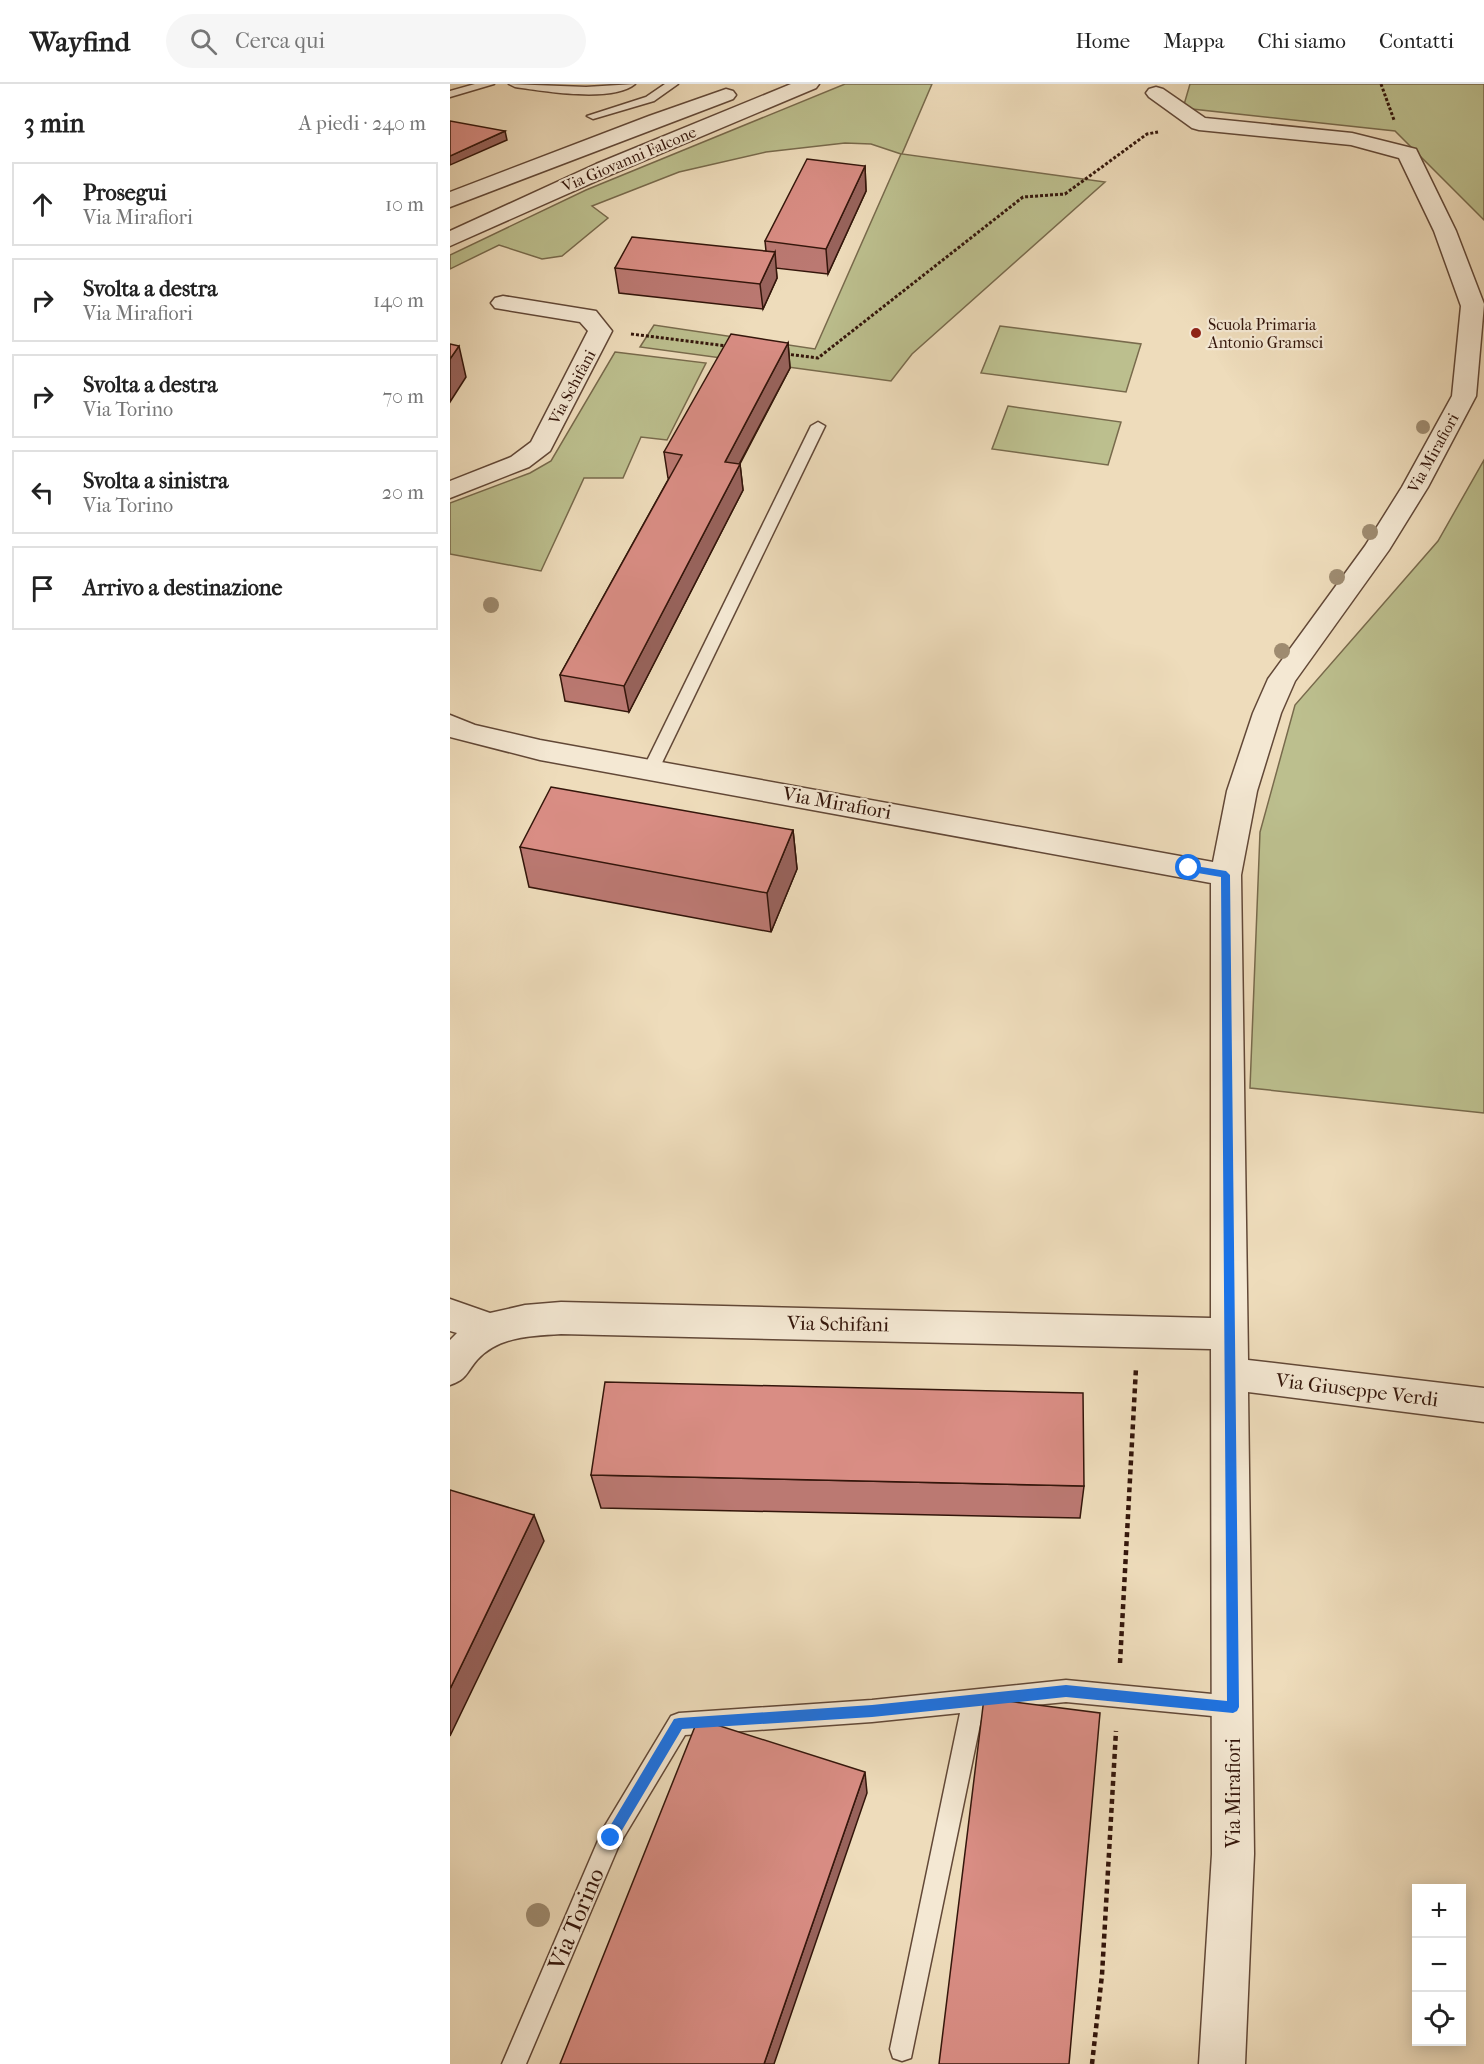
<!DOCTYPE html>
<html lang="it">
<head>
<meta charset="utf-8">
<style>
  :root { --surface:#fff; --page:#f6f6f6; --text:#222; --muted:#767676; --line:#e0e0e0 }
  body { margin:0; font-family:"IM FELL French Canon",serif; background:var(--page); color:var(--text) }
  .controls { position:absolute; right:18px; bottom:18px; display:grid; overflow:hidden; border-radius:0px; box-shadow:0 3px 15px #0003 }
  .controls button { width:54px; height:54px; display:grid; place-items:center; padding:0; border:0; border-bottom:2px solid var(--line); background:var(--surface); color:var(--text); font:30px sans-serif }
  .stop { position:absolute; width:18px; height:18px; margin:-14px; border:4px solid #1a73e8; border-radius:50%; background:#fff }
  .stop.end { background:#1a73e8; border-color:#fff; box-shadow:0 2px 6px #0008 }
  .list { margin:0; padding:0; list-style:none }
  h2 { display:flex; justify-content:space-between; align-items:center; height:78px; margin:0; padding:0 24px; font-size:26px }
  h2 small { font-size:20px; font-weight:400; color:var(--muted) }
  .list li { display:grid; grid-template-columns:39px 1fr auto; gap:18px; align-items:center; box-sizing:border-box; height:84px; margin:0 12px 12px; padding:0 12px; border:2px solid var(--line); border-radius:0px }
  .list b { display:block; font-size:22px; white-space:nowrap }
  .list p { margin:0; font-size:20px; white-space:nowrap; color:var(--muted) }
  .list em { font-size:20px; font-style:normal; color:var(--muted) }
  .icon { flex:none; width:33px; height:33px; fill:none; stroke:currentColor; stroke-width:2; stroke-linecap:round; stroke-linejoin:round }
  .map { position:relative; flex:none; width:1034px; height:1980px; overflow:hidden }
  header { display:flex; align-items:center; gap:36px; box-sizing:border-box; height:84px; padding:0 30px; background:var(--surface); border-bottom:2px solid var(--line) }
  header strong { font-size:28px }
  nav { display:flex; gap:33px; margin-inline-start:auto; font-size:21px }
  .search { width:420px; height:54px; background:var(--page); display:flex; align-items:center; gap:15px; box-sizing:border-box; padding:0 21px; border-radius:33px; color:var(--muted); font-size:22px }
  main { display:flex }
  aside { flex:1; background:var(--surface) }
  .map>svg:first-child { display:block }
  .green { fill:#bcbf8e; stroke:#786a4c; stroke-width:1.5 }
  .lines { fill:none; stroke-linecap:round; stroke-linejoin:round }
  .service-casing { stroke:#624837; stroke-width:3 }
  .minor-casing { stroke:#624837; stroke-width:3 }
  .tertiary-casing { stroke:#624837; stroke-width:3 }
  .path-far1 { stroke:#34160b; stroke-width:3; stroke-dasharray:3 2; stroke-linecap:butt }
  .path { stroke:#34160b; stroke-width:4.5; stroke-dasharray:5 4; stroke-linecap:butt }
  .service { fill:#f4e8d3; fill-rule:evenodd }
  .minor { fill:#f4e8d3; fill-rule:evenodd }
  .tertiary { fill:#f4e8d3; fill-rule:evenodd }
  .tree { fill:#9e8b70 }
  .wall { fill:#bb7972; stroke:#34160b; stroke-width:1.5 }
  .shaded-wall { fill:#98635c; stroke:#34160b; stroke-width:1.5 }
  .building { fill:#d98d84; stroke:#34160b; stroke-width:1.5 }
  .route { fill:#1a73e8 }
  .poi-dot { fill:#8f2418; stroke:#f4e8d3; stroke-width:2 }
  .labels { text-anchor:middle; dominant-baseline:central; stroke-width:4.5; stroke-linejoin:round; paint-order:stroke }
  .far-street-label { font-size:16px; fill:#34160b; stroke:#f4e8d3 }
  .far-poi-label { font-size:16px; fill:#34160b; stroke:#f4e8d3; text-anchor:start }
  .street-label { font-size:20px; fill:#34160b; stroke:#f4e8d3 }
  .near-street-label { font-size:24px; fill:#34160b; stroke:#f4e8d3 }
</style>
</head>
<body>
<header>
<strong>Wayfind</strong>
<div class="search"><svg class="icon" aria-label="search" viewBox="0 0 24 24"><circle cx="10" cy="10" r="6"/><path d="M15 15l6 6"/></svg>Cerca qui</div>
<nav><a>Home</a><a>Mappa</a><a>Chi siamo</a><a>Contatti</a></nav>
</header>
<main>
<aside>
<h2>3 min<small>A piedi · 240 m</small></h2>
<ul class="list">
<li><svg class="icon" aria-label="ahead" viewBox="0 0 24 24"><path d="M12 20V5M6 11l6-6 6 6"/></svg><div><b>Prosegui</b><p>Via Mirafiori</p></div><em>10 m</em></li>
<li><svg class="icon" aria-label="right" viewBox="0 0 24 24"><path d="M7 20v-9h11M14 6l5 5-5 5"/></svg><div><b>Svolta a destra</b><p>Via Mirafiori</p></div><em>140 m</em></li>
<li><svg class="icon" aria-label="right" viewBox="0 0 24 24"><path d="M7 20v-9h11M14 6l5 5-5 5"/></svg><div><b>Svolta a destra</b><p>Via Torino</p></div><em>70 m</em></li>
<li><svg class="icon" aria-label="left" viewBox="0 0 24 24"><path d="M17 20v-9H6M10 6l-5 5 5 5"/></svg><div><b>Svolta a sinistra</b><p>Via Torino</p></div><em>20 m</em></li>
<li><svg class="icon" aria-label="arrive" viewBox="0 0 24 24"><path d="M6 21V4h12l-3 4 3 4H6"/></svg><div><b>Arrivo a destinazione</b></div></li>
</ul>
</aside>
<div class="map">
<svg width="1034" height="1980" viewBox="0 0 1034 1980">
  <rect width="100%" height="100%" fill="#eedcbb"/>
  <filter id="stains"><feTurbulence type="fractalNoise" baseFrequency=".00333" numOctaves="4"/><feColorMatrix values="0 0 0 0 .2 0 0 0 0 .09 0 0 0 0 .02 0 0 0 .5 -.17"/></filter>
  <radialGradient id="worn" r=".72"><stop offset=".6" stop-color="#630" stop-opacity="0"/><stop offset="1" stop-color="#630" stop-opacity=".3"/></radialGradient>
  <g class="green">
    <path d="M395,0H482L452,70L655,98L462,270L441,297L190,263L204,241L365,265L451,70L421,60L395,59L316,68L229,88L142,122L158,134L112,172L92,175L49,161L0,185V171L136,106Z"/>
    <path d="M740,0H1034V136L945,47L733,24Z"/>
    <path d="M550,242L691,260L676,308L531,289Z"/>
    <path d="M165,268L256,279L217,356L191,353L173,394H134L91,487L0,470V419L80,389L101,377Z"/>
    <path d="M558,322L671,338L658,381L542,365Z"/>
    <path d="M1034,376V1029L800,1004L810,748L845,621L988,457Z"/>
  </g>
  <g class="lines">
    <g class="service-casing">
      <g id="service">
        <path d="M25,0H44L0,13V7Z"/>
        <path d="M59,0L136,3L185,0C162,19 93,7 65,3Z"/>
        <path d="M215,0H228L204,17L143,35L137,32L196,13Z"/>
        <path d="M368,338L375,342L209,685L207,689H195L193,685L361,342Z"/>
        <path d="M616,1596L783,1612L791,1615L794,1623L791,1631L783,1634L616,1618L533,1626L461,1974L452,1977L443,1974L440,1965L510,1629L422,1638L235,1651L169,1761L76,1980H52L153,1745L221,1632L229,1629L422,1616Z"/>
      </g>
    </g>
    <g class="minor-casing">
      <g id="minor">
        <path d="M706,3L713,5L755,34L902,49L966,65L1006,147L1034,220L1026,312L978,403L939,466L845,597L831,629L807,707L791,791L798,1276L1034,1304V1338L798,1308L804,1770L795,1980H749L762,1770L761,1265L111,1250C81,1252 49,1252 27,1276C16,1289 17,1295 0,1301V1256L7,1249L0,1247V1215L40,1229L75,1221L111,1218L761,1234V799L90,676L0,653V631L25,641L90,656L763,778L777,707L803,629L818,595L915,462L952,403L1002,312L1011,222L984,147L949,74L901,61L749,46L742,44L699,13L696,9L699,5Z"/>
        <path d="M53,212L146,227L162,247L100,367L79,383L0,414V397L61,373L81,358L138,247L130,238L45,224L41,219L45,214Z"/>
      </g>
    </g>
    <g class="tertiary-casing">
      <g id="tertiary">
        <path d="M341,0H369L366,4L162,90L0,162V147L146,80Z"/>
        <path d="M276,5L283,7L286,11L283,15L0,123V108L199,32Z"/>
      </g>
    </g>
    <g class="path-far1">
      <path d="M931,0L944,36"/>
      <path d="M181,250L277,262"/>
      <path d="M336,270L368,274L573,113L615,110L697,50L708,48"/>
    </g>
    <g class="path">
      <path d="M670,1579L686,1284"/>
      <path d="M642,1980L652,1891L666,1647"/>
    </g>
    <use href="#service" class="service"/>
    <use href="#minor" class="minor"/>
    <use href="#tertiary" class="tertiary"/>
  </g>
  <g class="tree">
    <circle cx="973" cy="343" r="7"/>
    <circle cx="920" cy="448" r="8"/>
    <circle cx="887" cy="493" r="8"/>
    <circle cx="41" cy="521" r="8"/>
    <circle cx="832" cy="567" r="8"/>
    <circle cx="88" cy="1831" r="12"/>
  </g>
  <g class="wall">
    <path d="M415,82L416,107L378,190L326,184L327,194L313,225L169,209L165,184L316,167L315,157Z"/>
    <path d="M338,259L340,284L290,380L293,406L179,628L115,617L110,591L219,394H218L214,368Z"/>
    <path d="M343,746L347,785L321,848L79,803L70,763Z"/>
    <path d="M141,1391L634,1402L630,1434L151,1424Z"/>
  </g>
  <g class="shaded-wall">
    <path d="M55,47L57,56L0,81V72Z"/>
    <path d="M415,82L416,107L378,190L376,165Z"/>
    <path d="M325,168L327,194L313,225L310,200Z"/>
    <path d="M338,259L340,284L277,403L275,378Z"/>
    <path d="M9,262L16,293L0,318V275Z"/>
    <path d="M290,380L293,406L179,628L174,602Z"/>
    <path d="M343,746L347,785L321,848L317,809Z"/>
    <path d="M84,1431L94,1457L0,1652V1605Z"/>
    <path d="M415,1688L417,1709L324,1980H314Z"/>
  </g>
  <g class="building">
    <path d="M0,37L55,47L0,72Z"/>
    <path d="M357,75L415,82L376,165L315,157Z"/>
    <path d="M182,153L325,168L310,200L165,184Z"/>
    <path d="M281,250L338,259L275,378L290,380L174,602L110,591L232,371L214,368Z"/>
    <path d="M0,260L9,262L0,275Z"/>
    <path d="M101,703L343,746L317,809L70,763Z"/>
    <path d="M155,1298L633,1309L634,1402L141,1391Z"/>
    <path d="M0,1406L84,1431L0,1605Z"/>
    <path d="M534,1614L650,1629L619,1980H489Z"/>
    <path d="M248,1635L415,1688L314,1980H110Z"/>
  </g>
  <path class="route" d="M739,781L776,787L780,791L789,1623L787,1627L783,1629L616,1613L422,1633L232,1645L165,1758L161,1760L156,1758L155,1754L156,1749L224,1635L229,1634L422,1621L616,1601L777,1617L771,793L736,787V782Z"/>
  <circle class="poi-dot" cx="746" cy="249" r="6"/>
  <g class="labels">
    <g class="far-street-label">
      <text transform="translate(179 75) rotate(-23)">Via Giovanni Falcone</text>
      <text transform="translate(122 303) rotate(-62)">Via Schifani</text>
      <text transform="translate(983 369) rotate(-61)">Via Mirafiori</text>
    </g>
    <g class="far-poi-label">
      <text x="758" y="240">Scuola Primaria<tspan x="758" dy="18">Antonio Gramsci</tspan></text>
    </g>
    <g class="street-label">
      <text transform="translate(387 719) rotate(10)">Via Mirafiori</text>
      <text transform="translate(388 1240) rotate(1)">Via Schifani</text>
      <text transform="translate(907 1306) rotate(7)">Via Giuseppe Verdi</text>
      <text transform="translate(783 1709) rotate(-90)">Via Mirafiori</text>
    </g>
    <g class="near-street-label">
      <text transform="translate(126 1835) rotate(-67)">Via Torino</text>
    </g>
  </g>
  <rect width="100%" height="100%" filter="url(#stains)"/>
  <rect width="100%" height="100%" fill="url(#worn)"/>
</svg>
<div class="controls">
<button>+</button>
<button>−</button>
<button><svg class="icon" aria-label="locate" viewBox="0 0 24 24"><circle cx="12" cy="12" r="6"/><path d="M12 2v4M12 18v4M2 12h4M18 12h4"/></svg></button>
</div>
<div class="stop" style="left:739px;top:784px"></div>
<div class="stop end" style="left:161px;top:1754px"></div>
</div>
</main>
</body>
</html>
